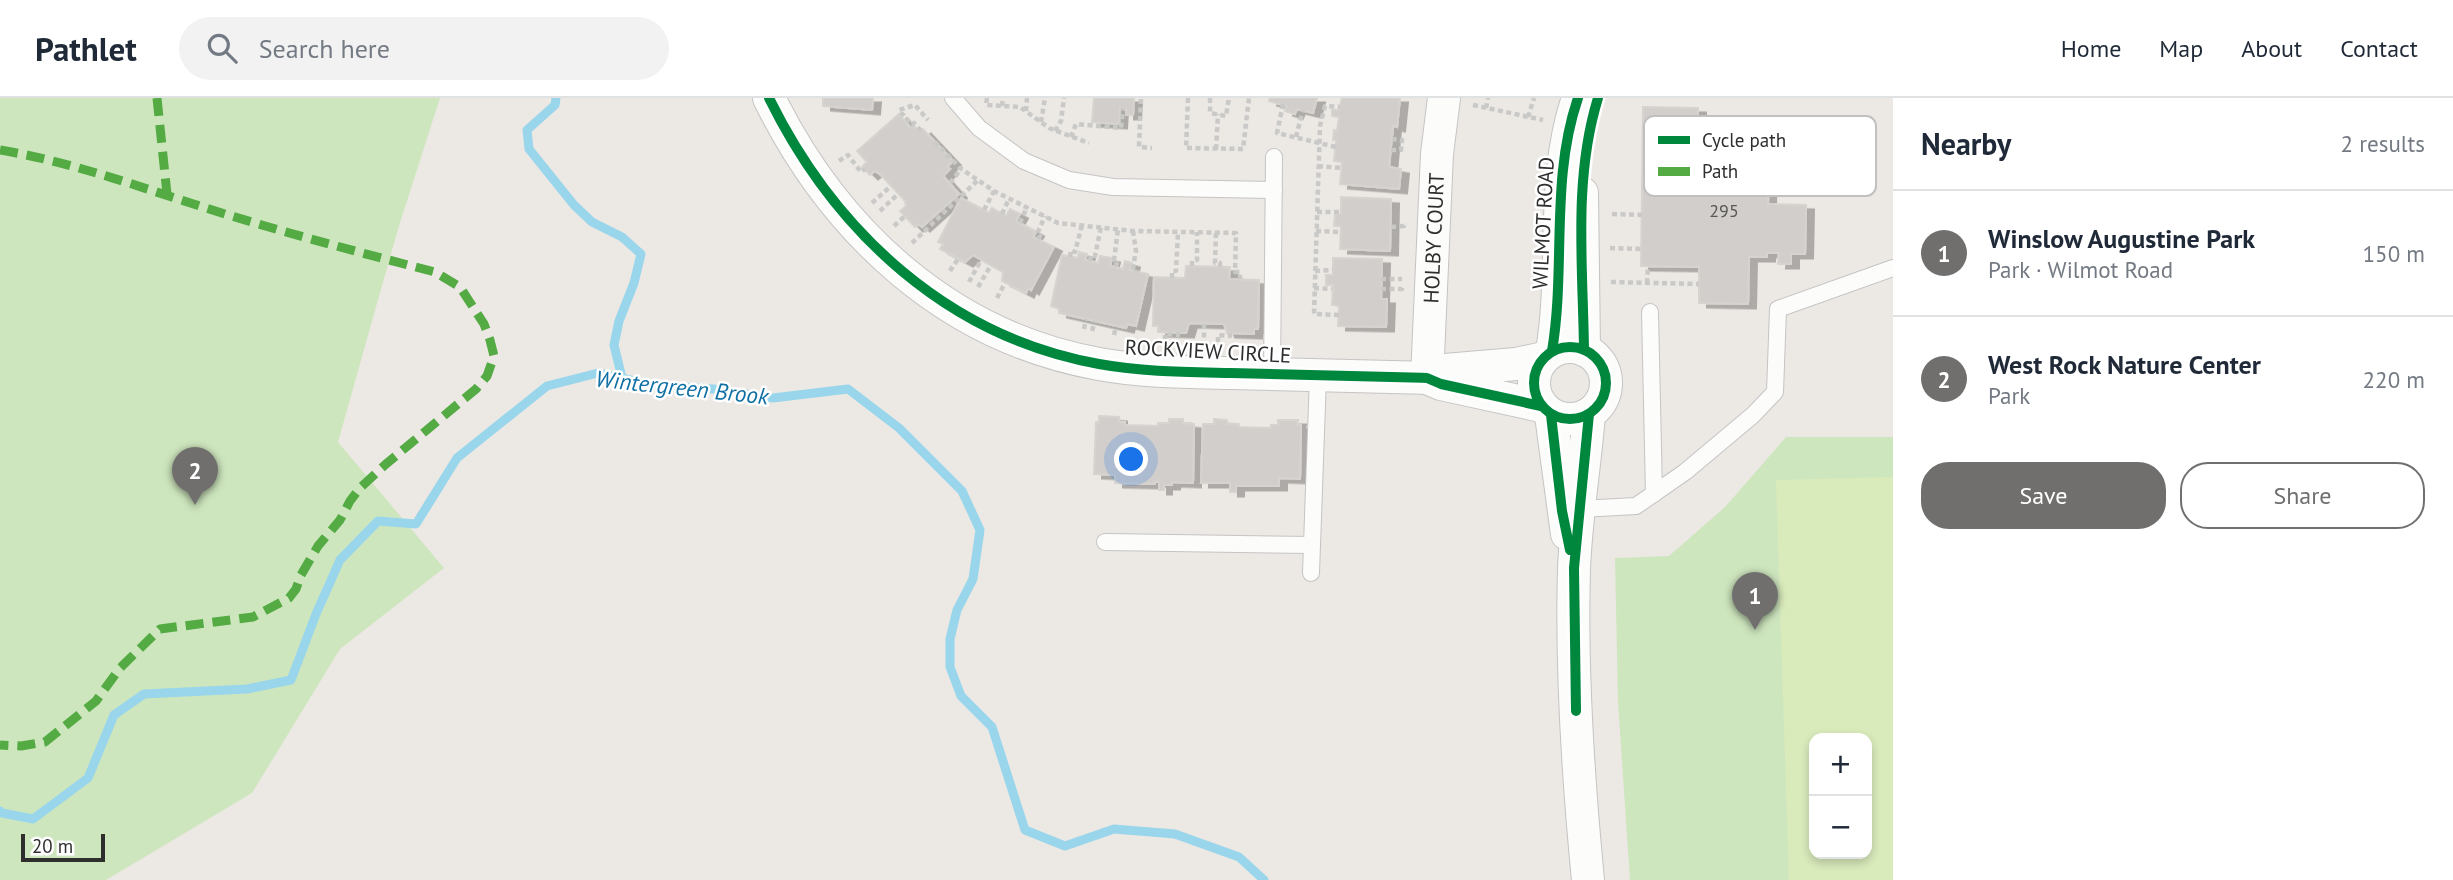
<!DOCTYPE html>
<html lang="en">
<head>
<meta charset="utf-8">
<style>
  :root { --surface:#fff; --page:#f2f2f3; --text:#1f2937; --muted:#747a83; --line:#e0e1e3; --accent:#706f6e }
  body { margin:0; font-family:"PT Sans",sans-serif; background:var(--page); color:var(--text) }
  .controls { position:absolute; right:21px; bottom:21px; display:grid; overflow:hidden; border-radius:14px; box-shadow:0 4px 10px #0003 }
  .controls button { width:63px; height:63px; display:grid; place-items:center; padding:0; border:0; border-bottom:2px solid var(--line); background:var(--surface); color:var(--text); font:35px sans-serif }
  .scale { position:absolute; left:21px; bottom:18px; width:84px; box-sizing:border-box; padding-left:7px; border:4px solid #2e2e2e; border-top:0; font-size:19px; line-height:24px; white-space:nowrap; color:#2e2e2e; -webkit-text-stroke:5px #fff; paint-order:stroke }
  .you { position:absolute; left:1132px; top:362px; width:24px; height:24px; margin:-18px; border:5px solid #fff; border-radius:50%; background:#1a73e8; box-shadow:0 0 0 10px #1a73e833 }
  .badge { display:grid; place-items:center; width:46px; height:46px; border-radius:50%; background:var(--accent); color:#fff; font-size:23px; font-weight:700 }
  .pin { position:absolute; translate:-50% -58px; filter:drop-shadow(0 2px 4px #0008) }
  .pin::after { content:''; position:absolute; top:37px; width:24px; height:21px; background:inherit; clip-path:polygon(0 0,100% 0,50% 100%) }
  .list { margin:0; padding:0; list-style:none }
  h2 { display:flex; justify-content:space-between; align-items:center; height:91px; margin:0; padding:0 28px; font-size:30px }
  h2 small { font-size:23px; font-weight:400; color:var(--muted) }
  .list li { display:grid; grid-template-columns:46px 1fr auto; gap:21px; align-items:center; box-sizing:border-box; height:126px; padding:0 28px; border-top:2px solid var(--line) }
  .list b { display:block; font-size:26px; white-space:nowrap }
  .list p { margin:0; font-size:23px; white-space:nowrap; color:var(--muted) }
  .list em { font-size:23px; font-style:normal; color:var(--muted) }
  .actions { display:flex; gap:14px; padding:21px 28px }
  .actions a { flex:1; padding:16px 0; border:2px solid var(--accent); border-radius:28px; text-align:center; font-size:24px; color:var(--accent) }
  .actions .main { background:var(--accent); color:#fff }
  .icon { flex:none; width:38px; height:38px; fill:none; stroke:currentColor; stroke-width:2; stroke-linecap:round; stroke-linejoin:round }
  .map { position:relative; flex:none; width:1893px; height:782px; overflow:hidden }
  header { display:flex; align-items:center; gap:42px; box-sizing:border-box; height:98px; padding:0 35px; background:var(--surface); border-bottom:2px solid var(--line) }
  header strong { font-size:33px }
  nav { display:flex; gap:38px; margin-inline-start:auto; font-size:24px }
  .search { width:490px; height:63px; background:var(--page); display:flex; align-items:center; gap:18px; box-sizing:border-box; padding:0 24px; border-radius:38px; color:var(--muted); font-size:26px }
  main { display:flex }
  aside { flex:1; background:var(--surface) }
  .map>svg:first-child { display:block }
  .green { fill:#cee6be; fill-rule:evenodd }
  .pitch { fill:#d9eabb; fill-rule:evenodd }
  .lines { fill:none; stroke-linecap:round; stroke-linejoin:round }
  .stream { stroke:#99d6ec; stroke-width:9 }
  .building { fill:#d1cecb; stroke:#d7d4d0; stroke-width:2; filter:url(#shadow) }
  .lane-casing { stroke:#c5c4c5; stroke-width:18 }
  .street-casing { stroke:#c5c4c5; stroke-width:34 }
  .path { stroke:#c9c9c8; stroke-width:4.5; stroke-dasharray:5 3.5; stroke-linecap:butt }
  .lane { stroke:#fcfcfb; stroke-width:16 }
  .street { stroke:#fcfcfb; stroke-width:32 }
  .quiet { stroke:#54ab44; stroke-width:9; stroke-dasharray:18 9; stroke-linecap:butt }
  .cycleway-casing { stroke:#fff; stroke-width:15 }
  .cycleway { stroke:#00873e; stroke-width:10 }
  .labels { text-anchor:middle; dominant-baseline:central; stroke-width:5; stroke-linejoin:round; paint-order:stroke }
  .number-label { font-size:18px; fill:#585857 }
  .street-label { font-size:21px; fill:#2e2e2e; stroke:#fff }
  .water-label { font-size:23px; font-style:italic; fill:#0d6fa3; stroke:#fff }
  .key { fill:#fff; stroke:#c0c0c0; stroke-width:2 }
  .key-label { font-size:19px; fill:#2e2e2e }
</style>
</head>
<body>
<header>
<strong>Pathlet</strong>
<div class="search"><svg class="icon" aria-label="search" viewBox="0 0 24 24"><circle cx="10" cy="10" r="6"/><path d="M15 15l6 6"/></svg>Search here</div>
<nav><a>Home</a><a>Map</a><a>About</a><a>Contact</a></nav>
</header>
<main>
<div class="map">
<svg width="1893" height="782" viewBox="0 0 1893 782">
  <defs>
    <filter id="shadow"><feDropShadow dx="8" dy="4.5" stdDeviation="0" flood-color="#0004"/></filter>
  </defs>
  <rect width="100%" height="100%" fill="#ece8e4"/>
  <g class="green">
    <path d="M0,0H440L398,131L338,344L444,470L340,551L252,695L106,782H0Z"/>
    <path d="M1786,339H1893V782H1630L1618,604L1615,460L1669,458L1725,409ZM1814,640H1867V756H1814Z"/>
  </g>
  <path class="pitch" d="M1893,379V782H1789L1776,382ZM1814,640H1867V756H1814Z"/>
  <g class="lines">
    <g class="stream">
      <path d="M556,0L555,7L527,32L529,51L574,107L592,124L622,139L641,156L634,185L619,223L614,247L622,280"/>
      <path d="M0,713L2,715L33,721L88,680L114,617L144,596L247,591L291,582L316,516L340,462L378,423L416,426L457,360L547,288L598,275L657,288L713,291L773,300L848,291L899,330L962,393L980,432L973,481L957,512L950,541V569L961,598L992,629L1025,732L1065,748L1114,731L1175,736L1239,759L1264,782"/>
    </g>
  </g>
  <g class="building">
    <path d="M823,0H873L872,12L823,8Z"/>
    <path d="M1094,0H1134L1133,17H1126V10H1120L1119,26L1092,24Z"/>
    <path d="M1270,0H1317L1313,15L1297,11L1295,16L1285,13L1287,8L1269,3Z"/>
    <path d="M1342,0H1400L1397,29L1393,28L1389,69L1401,71L1399,91L1340,86L1342,64L1334,63L1336,42H1333L1334,32L1337,33L1339,19L1332,18V12H1339Z"/>
    <path d="M1643,9L1698,10V33L1769,35L1768,106L1806,107L1805,156H1791V166H1778L1779,155H1767V159H1749L1748,206L1699,205V169L1641,168Z"/>
    <path d="M899,16L911,30L914,28L919,34L923,31L953,63L947,69L950,71L943,78L959,96L922,129L918,126L915,129L900,113L906,108L905,103L881,77L875,73L870,77L862,69L867,64L857,53Z"/>
    <path d="M1341,99L1391,101L1390,153L1340,151L1341,128H1334L1335,116H1341Z"/>
    <path d="M961,100L989,115L992,110L1006,118L1010,111L1020,116L1016,123L1036,134L1033,139L1054,149L1031,192L1028,190L1026,195L1002,183L1003,174L973,157L965,164L940,151L943,146L938,144Z"/>
    <path d="M1079,154L1087,156L1085,162L1098,165L1100,158L1112,160L1110,168L1123,171L1125,163L1132,165L1130,172L1148,176L1136,228L1127,226L1126,230L1059,215L1060,211L1051,208L1062,157L1078,160Z"/>
    <path d="M1333,160L1382,161L1381,201H1387L1386,229L1338,228L1339,208L1332,207L1333,187H1326V177H1333Z"/>
    <path d="M1186,168L1230,169L1229,181L1259,182L1258,231H1254V236L1227,235L1224,226L1189,225L1186,235L1158,234V228H1153L1154,179L1185,180Z"/>
    <path d="M1099,318L1119,319V324H1125V327L1158,328V325H1169V321H1183V325L1194,326L1193,385L1172,384V387H1164V392H1159V384H1155V386L1115,385V377L1094,376L1096,324H1099Z"/>
    <path d="M1214,321L1227,322V326H1239V329L1271,330V327H1278V322H1298L1297,327H1301L1300,381L1279,380V388H1236V394H1230V385H1201L1203,326H1214Z"/>
  </g>
  <g class="lines">
    <g class="lane-casing">
      <g id="lane">
        <path d="M953,0L979,30L1024,63L1069,82L1113,89L1274,92"/>
        <path d="M1650,214L1654,396"/>
        <path d="M1272,277L1274,59"/>
        <path d="M1580,411L1636,408L1685,374L1753,317L1775,294L1778,211L1893,170"/>
        <path d="M1105,444L1312,447"/>
        <path d="M1311,475L1318,278"/>
      </g>
    </g>
    <g class="street-casing">
      <g id="street">
        <path d="M769,0C835,134 948,239 1099,266C1143,274 1187,274 1231,275C1297,277 1362,278 1427,280L1441,286L1541,308"/>
        <path d="M1582,95L1584,252"/>
        <circle cx="1570" cy="285" r="36"/>
        <path d="M1552,253C1566,170 1550,81 1578,0"/>
        <path d="M1435,277L1445,272L1516,266L1544,260"/>
        <path id="s1" d="M1427,280L1437,56L1444,0"/>
        <path d="M1551,317L1567,436"/>
        <path d="M1588,782C1578,679 1571,575 1574,471C1576,419 1585,368 1589,316"/>
      </g>
    </g>
    <g class="path">
      <path d="M987,0L986,7L1020,9L1049,30L1089,45"/>
      <path d="M1188,0L1186,50L1243,51L1249,0"/>
      <path d="M1210,0V15L1226,18L1229,0"/>
      <path d="M1141,1L1139,49L1152,50"/>
      <path d="M1283,6L1277,35L1336,49"/>
      <path d="M1473,7L1543,22"/>
      <path d="M1002,8L1003,0"/>
      <path d="M1486,10L1488,0"/>
      <path d="M1026,13L1027,0"/>
      <path d="M1528,19L1534,0"/>
      <path d="M1041,24L1045,0"/>
      <path d="M921,33L914,25L912,27L899,12L915,7L928,22"/>
      <path d="M1055,33L1061,23L1064,0"/>
      <path d="M1071,39L1076,26L1121,30L1123,10"/>
      <path d="M1296,39L1303,12"/>
      <path d="M935,44L960,70L994,93L1058,125L1133,133L1236,135L1235,174H1240V181"/>
      <path d="M1216,51L1218,16"/>
      <path d="M1391,52H1401L1402,42L1392,41"/>
      <path d="M839,63L848,57L861,74L865,71"/>
      <path d="M1318,68L1342,70"/>
      <path d="M950,85L961,71"/>
      <path d="M872,105L891,88"/>
      <path d="M984,112L994,93"/>
      <path d="M880,113L898,96"/>
      <path d="M1317,114H1341"/>
      <path d="M1002,116L1009,101"/>
      <path d="M1612,116L1642,117"/>
      <path d="M1020,125L1027,109"/>
      <path d="M894,128L905,118"/>
      <path d="M1391,129L1404,128V125"/>
      <path d="M1133,133L1136,153L1133,169L1137,170L1136,174"/>
      <path d="M1316,133L1341,134"/>
      <path d="M1216,135L1215,165H1220V169"/>
      <path d="M1038,141L1040,138L1037,136L1045,118"/>
      <path d="M912,145L978,82"/>
      <path d="M1610,150L1641,151"/>
      <path d="M1070,159L1071,152L1075,154L1082,127"/>
      <path d="M1090,163L1091,157L1095,158L1101,129"/>
      <path d="M1192,168V163L1197,162V134"/>
      <path d="M1116,169L1117,163L1114,162L1118,131"/>
      <path d="M950,173L958,161"/>
      <path d="M1315,173L1333,172"/>
      <path d="M1172,180V173H1176L1178,134"/>
      <path d="M1381,181H1402"/>
      <path d="M969,184L981,162"/>
      <path d="M1611,184L1699,186"/>
      <path d="M1647,185L1648,168"/>
      <path d="M978,189L991,167"/>
      <path d="M1314,190L1332,191"/>
      <path d="M1381,191H1402V188"/>
      <path d="M997,200L1005,185"/>
      <path d="M1339,217L1314,216L1320,28L1325,8L1340,9"/>
      <path d="M1204,226V243"/>
      <path d="M1084,231L1086,221"/>
      <path d="M1092,233L1095,223"/>
      <path d="M1114,237L1116,228"/>
      <path d="M1165,242V236L1178,237V234"/>
      <path d="M1218,244V237L1230,238V235"/>
    </g>
    <use href="#lane" class="lane"/>
    <use href="#street" class="street"/>
    <g class="quiet">
      <path d="M157,0L167,96"/>
      <path d="M0,52C78,65 150,93 225,116C294,137 365,156 435,174L460,189L484,226L490,242L494,258L487,278L476,291L386,366L360,390L350,403L340,422L318,448L301,477L296,491L289,500L253,519L160,531L120,570L96,603L45,644L21,648L0,647"/>
    </g>
    <g class="cycleway-casing">
      <g id="cycleway">
        <path d="M769,0C835,134 948,239 1099,266C1143,274 1187,274 1231,275C1297,277 1362,278 1427,280L1441,286L1541,308"/>
        <circle cx="1570" cy="285" r="36"/>
        <path d="M1584,252C1583,168 1573,81 1598,0"/>
        <path d="M1552,253C1566,170 1550,81 1578,0"/>
        <path d="M1551,317L1562,413L1570,452"/>
        <path d="M1576,613L1574,470L1589,316"/>
      </g>
    </g>
    <use href="#cycleway" class="cycleway"/>
  </g>
  <g class="labels">
    <g class="number-label">
      <text x="1724" y="112">295</text>
    </g>
    <g class="street-label">
      <text transform="translate(1543 125) rotate(-87)">WILMOT ROAD</text>
      <text stroke="none"><textPath href="#s1" startOffset="140">HOLBY COURT</textPath></text>
      <text transform="translate(1208 253) rotate(3)">ROCKVIEW CIRCLE</text>
    </g>
    <g class="water-label">
      <text transform="translate(682 289) rotate(6)">Wintergreen Brook</text>
    </g>
  </g>
  <rect x="1644" y="18" width="232" height="80" rx="10" class="key"/>
  <rect x="1658" y="38" width="32" height="8" fill="#00873e"/>
  <rect x="1658" y="69" width="32" height="9" fill="#54ab44"/>
  <g class="key-label">
    <text x="1702" y="49">Cycle path</text>
    <text x="1702" y="80">Path</text>
  </g>
</svg>
<div class="controls">
<button>+</button>
<button>−</button>
</div>
<div class="scale">20 m</div>
<div class="you"></div>
<div class="pin badge" style="left:1755px;top:532px">1</div>
<div class="pin badge" style="left:195px;top:407px">2</div>
</div>
<aside>
<h2>Nearby<small>2 results</small></h2>
<ul class="list">
<li><span class="badge">1</span><div><b>Winslow Augustine Park</b><p>Park · Wilmot Road</p></div><em>150 m</em></li>
<li><span class="badge">2</span><div><b>West Rock Nature Center</b><p>Park</p></div><em>220 m</em></li>
</ul>
<div class="actions"><a class="main">Save</a><a>Share</a></div>
</aside>
</main>
</body>
</html>
